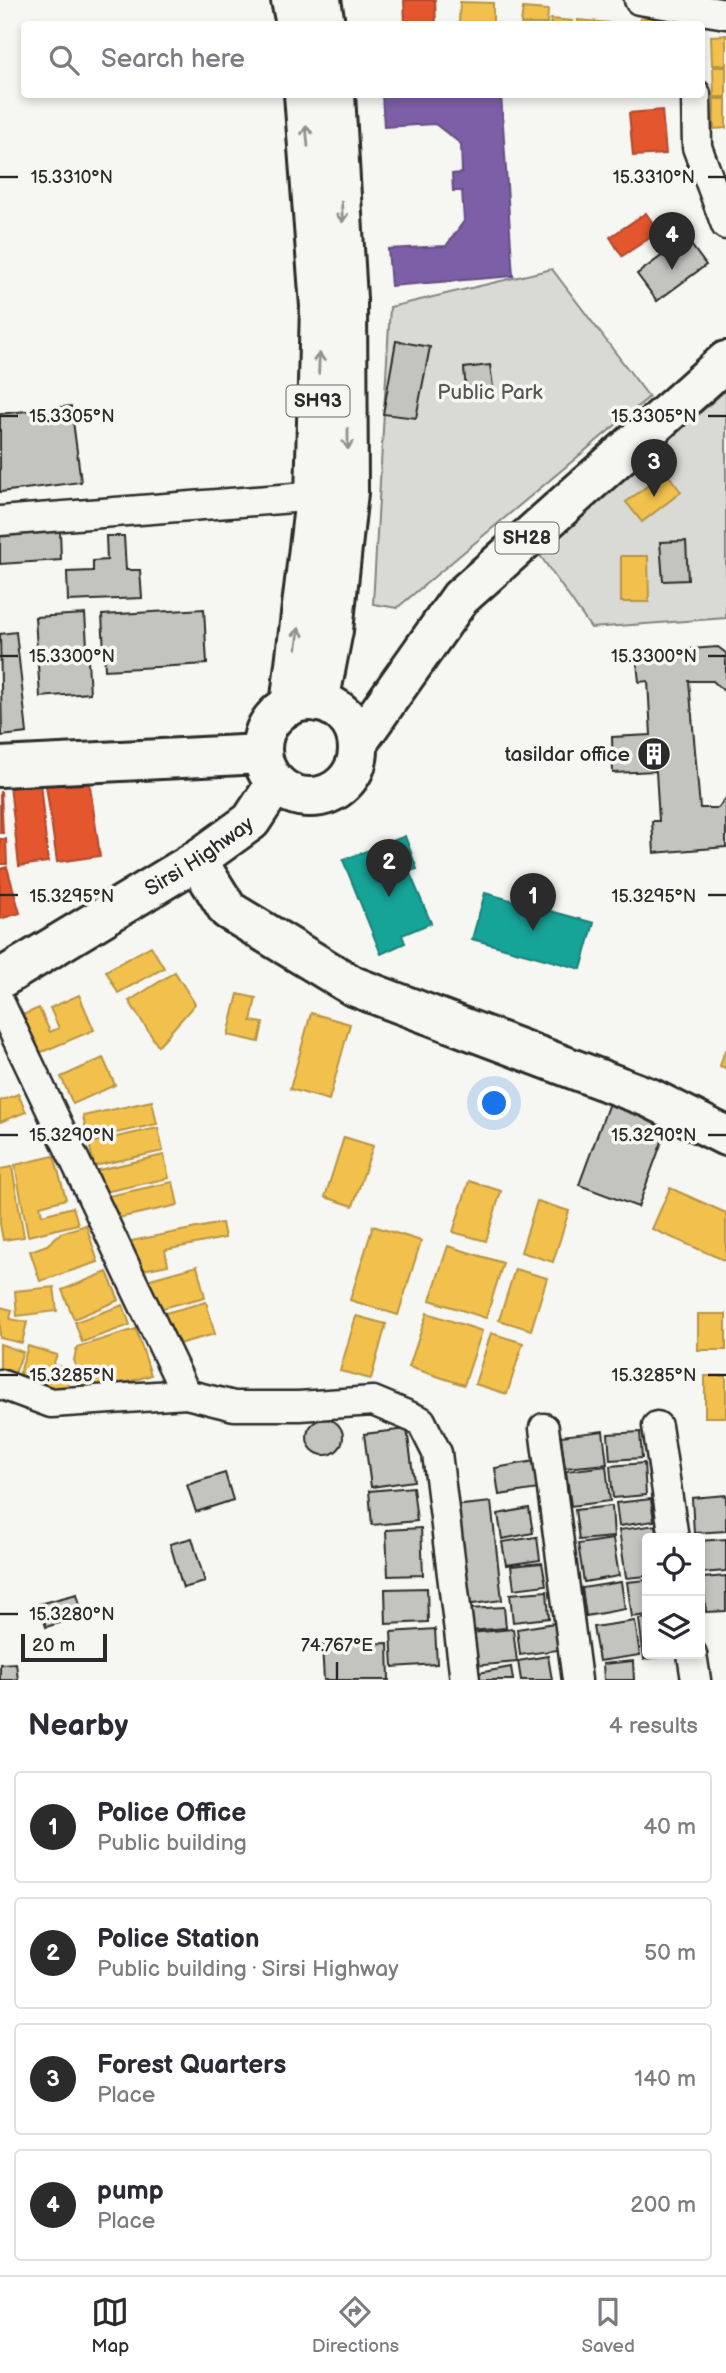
<!DOCTYPE html>
<html lang="en">
<head>
<meta charset="utf-8">
<style>
  :root { --surface:#fff; --page:#f7f7f7; --text:#2b2b33; --muted:#7c7c81; --line:#e1e1e2; --accent:#2b2b2b }
  body { margin:0; font-family:"Balsamiq Sans",sans-serif; background:var(--page); color:var(--text) }
  .controls { position:absolute; right:21px; bottom:21px; display:grid; overflow:hidden; border-radius:7px; box-shadow:0 4px 10px #0003 }
  .controls button { width:63px; height:63px; display:grid; place-items:center; padding:0; border:0; border-bottom:2px solid var(--line); background:var(--surface); color:var(--text); font:35px sans-serif }
  .scale { position:absolute; left:21px; bottom:18px; width:86px; box-sizing:border-box; padding-left:7px; border:4px solid #2b2b2b; border-top:0; font-size:19px; line-height:24px; white-space:nowrap; color:#2b2b2b; -webkit-text-stroke:5px #f6f6f2; paint-order:stroke }
  .you { position:absolute; left:495px; top:1104px; width:24px; height:24px; margin:-18px; border:5px solid #fff; border-radius:50%; background:#1a73e8; box-shadow:0 0 0 10px #1a73e833 }
  .badge { display:grid; place-items:center; width:46px; height:46px; border-radius:50%; background:var(--accent); color:#fff; font-size:23px; font-weight:700 }
  .pin { position:absolute; translate:-50% -58px; filter:drop-shadow(0 2px 4px #0008) }
  .pin::after { content:''; position:absolute; top:37px; width:24px; height:21px; background:inherit; clip-path:polygon(0 0,100% 0,50% 100%) }
  .list { margin:0; padding:0; list-style:none }
  h2 { display:flex; justify-content:space-between; align-items:center; height:91px; margin:0; padding:0 28px; font-size:30px }
  h2 small { font-size:23px; font-weight:400; color:var(--muted) }
  .list li { display:grid; grid-template-columns:46px 1fr auto; gap:21px; align-items:center; box-sizing:border-box; height:112px; margin:0 14px 14px; padding:0 14px; border:2px solid var(--line); border-radius:7px }
  .list b { display:block; font-size:26px; white-space:nowrap }
  .list p { margin:0; font-size:23px; white-space:nowrap; color:var(--muted) }
  .list em { font-size:23px; font-style:normal; color:var(--muted) }
  .icon { flex:none; width:38px; height:38px; fill:none; stroke:currentColor; stroke-width:2; stroke-linecap:round; stroke-linejoin:round }
  .map { position:relative; flex:none; width:726px; height:1680px; overflow:hidden }
  .search { position:absolute; background:var(--surface); box-shadow:0 4px 10px #0003; left:21px; right:21px; top:21px; height:77px; display:flex; align-items:center; gap:18px; box-sizing:border-box; padding:0 24px; border-radius:7px; color:var(--muted); font-size:26px }
  .sheet { height:595px; background:var(--surface) }
  nav { display:flex; justify-content:space-around; align-items:center; box-sizing:border-box; height:98px; border-top:2px solid var(--line); background:var(--surface); font-size:19px; color:var(--muted) }
  nav a { display:grid; justify-items:center; gap:4px }
  nav .on { color:var(--accent) }
  .map>svg:first-child { display:block }
  .green { fill:#d9d9d5; stroke:#828280; stroke-width:2 }
  .homes { fill:#f2c14e; stroke:#b69444; stroke-width:2 }
  .shops { fill:#e4572e; stroke:#ac4a2d; stroke-width:2 }
  .offices { fill:#7b5ea7; stroke:#634f82; stroke-width:2 }
  .public { fill:#17a398; stroke:#1d7f77; stroke-width:2 }
  .building { fill:#c3c3c0; stroke:#2b2b2b; stroke-width:2 }
  .lines { fill:none; stroke-linecap:round; stroke-linejoin:round }
  .street-casing { stroke:#2b2b2b; stroke-width:33 }
  .secondary-casing { stroke:#2b2b2b; stroke-width:44 }
  .primary-casing { stroke:#2b2b2b; stroke-width:44 }
  .street { stroke:#f6f6f2; stroke-width:28 }
  .secondary { stroke:#f6f6f2; stroke-width:38 }
  .primary { stroke:#f6f6f2; stroke-width:38 }
  .oneway { stroke:#90908e }
  .ticks { fill:none; stroke:#2b2b2b; stroke-width:2.5 }
  .labels { text-anchor:middle; dominant-baseline:central; stroke-width:7; stroke-linejoin:round; paint-order:stroke }
  .shield { fill:#f6f6f2; stroke:#686867; stroke-width:2 }
  .shield-label { font-size:19px; font-weight:bold; fill:#2b2b2b }
  .park-label { font-size:21px; fill:#565656; stroke:#f6f6f2 }
  .poi-label { font-size:21px; fill:#2b2b2b; stroke:#f6f6f2; text-anchor:end }
  .street-label { font-size:21px; fill:#2b2b2b; stroke:#f6f6f2 }
  .ticks-label { font-size:18px; text-anchor:middle; fill:#2b2b2b; stroke:#f6f6f2; stroke-width:7; stroke-linejoin:round; paint-order:stroke }
</style>
</head>
<body>
<div class="map">
<svg width="726" height="1680" viewBox="0 0 726 1680">
  <rect width="100%" height="100%" fill="#f6f6f2"/>
  <filter id="ink" filterUnits="userSpaceOnUse"><feTurbulence type="fractalNoise" baseFrequency=".0143" numOctaves="2"/><feDisplacementMap in="SourceGraphic" scale="14" xChannelSelector="R" yChannelSelector="G"/><feConvolveMatrix kernelMatrix="1 2 1 2 8 2 1 2 1" color-interpolation-filters="sRGB"/></filter>
  <g filter="url(#ink)">
    <g class="green">
      <path d="M552,269L649,397L397,608L373,604L390,307Z"/>
      <path d="M726,390V618L591,628L539,554Z"/>
    </g>
    <g class="homes">
      <path d="M460,2L493,3V24H459Z"/>
      <path d="M523,8L548,10L547,24H521Z"/>
      <path d="M641,14L683,19V24H640Z"/>
      <path d="M551,19L572,21L571,24H550Z"/>
      <path d="M578,20L609,23V24H578Z"/>
      <path d="M726,35V65H712L711,36Z"/>
      <path d="M713,67H726V97H714Z"/>
      <path d="M714,99H726V128L714,129Z"/>
      <path d="M666,472L681,492L642,522L626,502Z"/>
      <path d="M621,556H648L649,602H621Z"/>
      <path d="M151,946L164,968L118,993L106,971Z"/>
      <path d="M175,972L195,1004L158,1046L129,1001Z"/>
      <path d="M238,994L256,998L251,1021L263,1023L259,1042L228,1035Z"/>
      <path d="M79,995L94,1030L30,1057L13,1019L39,1008L50,1032L59,1028L50,1008Z"/>
      <path d="M311,1013L350,1024L329,1100L290,1089Z"/>
      <path d="M725,1050H726V1068L720,1066Z"/>
      <path d="M103,1058L115,1085L73,1104L61,1077Z"/>
      <path d="M18,1094L26,1112L0,1122V1101Z"/>
      <path d="M152,1101L157,1124L88,1139L83,1116Z"/>
      <path d="M158,1128L163,1151L94,1166L89,1143Z"/>
      <path d="M344,1137L373,1146L353,1206L325,1197Z"/>
      <path d="M164,1155L169,1178L100,1193L94,1171Z"/>
      <path d="M54,1156L66,1199L40,1206L42,1215L73,1207L78,1224L28,1236L15,1165Z"/>
      <path d="M12,1167L24,1237L3,1240L0,1224V1169Z"/>
      <path d="M469,1181L501,1191L486,1241L453,1232Z"/>
      <path d="M173,1182L178,1205L109,1220L104,1197Z"/>
      <path d="M670,1188L726,1213V1261L652,1229Z"/>
      <path d="M537,1201L569,1211L553,1262L521,1252Z"/>
      <path d="M222,1223L225,1238L165,1250L168,1265L133,1272L126,1242Z"/>
      <path d="M86,1225L98,1262L40,1281L30,1251L47,1245L61,1233Z"/>
      <path d="M373,1226L421,1241L398,1315L350,1300Z"/>
      <path d="M448,1246L503,1263L486,1318L430,1300Z"/>
      <path d="M197,1266L205,1297L151,1311L143,1281Z"/>
      <path d="M515,1269L547,1278L531,1330L499,1320Z"/>
      <path d="M107,1272L119,1300L74,1319L62,1290Z"/>
      <path d="M54,1287L57,1311L17,1316L15,1291Z"/>
      <path d="M206,1302L215,1334L167,1347L158,1315Z"/>
      <path d="M123,1305L130,1325L82,1342L75,1322Z"/>
      <path d="M0,1307L12,1310L10,1319L27,1322L22,1343L0,1338Z"/>
      <path d="M427,1313L482,1331L464,1385L409,1367Z"/>
      <rect x="698" y="1314" width="28" height="36"/>
      <path d="M356,1316L386,1324L371,1379L340,1371Z"/>
      <path d="M136,1329L151,1375L85,1395L74,1360L77,1347Z"/>
      <path d="M491,1333L523,1343L507,1394L475,1384Z"/>
      <path d="M0,1344L23,1352L14,1376L0,1371Z"/>
      <path d="M28,1346L57,1355L53,1365L72,1370L65,1393L18,1379Z"/>
      <rect x="705" y="1376" width="21" height="41"/>
    </g>
    <g class="shops">
      <path d="M404,0H435L436,24H405Z"/>
      <path d="M662,110L666,154L633,156L629,113Z"/>
      <path d="M646,213L659,232L622,256L610,237Z"/>
      <path d="M89,779L100,856L57,862L46,785Z"/>
      <path d="M40,782L48,862L19,866L10,786Z"/>
      <path d="M0,792H1L3,833H0Z"/>
      <path d="M0,839H6L7,864H0Z"/>
      <path d="M7,867L20,913L0,919V869Z"/>
    </g>
    <path class="offices" d="M382,94H501L513,276L391,286L388,249L446,246L464,221L462,191H453L452,174L462,173L461,144L435,124L384,127Z"/>
    <g class="public">
      <path d="M405,836L417,869L409,871L431,923L402,935L405,943L381,954L343,860Z"/>
      <path d="M485,893L594,923L581,969L472,939Z"/>
    </g>
    <g class="building">
      <path d="M686,238L706,265L657,301L637,274Z"/>
      <path d="M396,341L430,347L416,418L383,414Z"/>
      <path d="M490,365L493,387L466,391L464,368Z"/>
      <path d="M71,406L81,482L0,492V414Z"/>
      <path d="M60,530L61,560L0,564V534Z"/>
      <path d="M106,536H124L126,570H140L142,598L68,601L67,572L93,571V561L107,560Z"/>
      <path d="M686,541L688,580L663,581L660,542Z"/>
      <path d="M204,609L207,664L105,670L102,615Z"/>
      <path d="M85,614L90,693L40,697L35,617Z"/>
      <path d="M16,632L27,733L2,736L0,634Z"/>
      <path d="M718,647L726,653V693L713,681H689L700,808H718L726,798V847L654,853L652,821H659L656,771L613,773L612,737L651,735L648,681L639,682L636,653Z"/>
      <path d="M609,1103L668,1125L638,1207L579,1185Z"/>
      <circle cx="325" cy="1437" r="18"/>
      <path d="M407,1429L414,1481L371,1487L364,1434Z"/>
      <path d="M603,1431L607,1464L565,1468L561,1436Z"/>
      <path d="M640,1432L642,1458L610,1460L608,1434Z"/>
      <path d="M535,1461L539,1489L499,1495L495,1468Z"/>
      <path d="M644,1463L646,1495L613,1498L610,1466Z"/>
      <path d="M606,1466L610,1501L571,1506L566,1471Z"/>
      <path d="M225,1473L233,1500L196,1512L187,1485Z"/>
      <path d="M413,1487L417,1521L372,1525L369,1491Z"/>
      <path d="M726,1495V1531L694,1533L692,1498Z"/>
      <path d="M651,1499L654,1521L619,1526L616,1503Z"/>
      <path d="M491,1502L502,1600L465,1605L453,1506Z"/>
      <path d="M612,1506L614,1537L579,1540L575,1510Z"/>
      <path d="M529,1508L533,1533L502,1539L498,1514Z"/>
      <path d="M656,1525L658,1538H647V1576L626,1578L619,1530Z"/>
      <path d="M421,1528L423,1575L388,1576L386,1530Z"/>
      <path d="M537,1537L540,1560L506,1565L502,1542Z"/>
      <path d="M192,1538L205,1582L183,1588L170,1544Z"/>
      <path d="M613,1539L619,1576L584,1582L578,1544Z"/>
      <path d="M726,1539V1571L701,1573L700,1541Z"/>
      <path d="M542,1563L546,1585L514,1589L511,1566Z"/>
      <path d="M726,1576V1611L706,1612L703,1578Z"/>
      <path d="M647,1580V1615L632,1617L627,1582Z"/>
      <path d="M621,1582L625,1609L586,1616L582,1588Z"/>
      <path d="M427,1588L428,1622L386,1624L385,1589Z"/>
      <path d="M547,1591L549,1618L513,1622L510,1594Z"/>
      <path d="M77,1594L83,1616L46,1627L39,1604Z"/>
      <path d="M504,1607L506,1628L470,1631L468,1609Z"/>
      <path d="M647,1618V1654H668V1656L644,1659L639,1619Z"/>
      <path d="M635,1621L640,1655L599,1661L593,1627Z"/>
      <path d="M555,1623L558,1650L520,1655L517,1629Z"/>
      <path d="M435,1629L437,1664L393,1667L391,1632Z"/>
      <path d="M513,1629L517,1662L473,1666L470,1633Z"/>
      <path d="M388,1643L389,1680H324L322,1645Z"/>
      <path d="M548,1656L552,1680H521L518,1661Z"/>
      <path d="M633,1661L634,1680H604L603,1664Z"/>
      <path d="M16,1663L18,1680H0V1664Z"/>
      <path d="M511,1667L513,1680H474L473,1674Z"/>
    </g>
    <g class="lines">
      <g class="street-casing">
        <g id="street">
          <path d="M639,0L726,14"/>
          <path d="M696,94L697,147L726,225"/>
          <path d="M0,521L331,495"/>
          <path d="M0,1003L186,1394L234,1406H299L373,1401L421,1421L437,1453L465,1680"/>
          <path d="M0,1384L51,1403L186,1394"/>
          <path d="M657,1426L674,1538"/>
          <path d="M544,1428L577,1680"/>
          <path d="M692,1654L696,1680"/>
        </g>
      </g>
      <g class="secondary-casing">
        <g id="secondary">
          <path d="M0,767L262,754"/>
          <path d="M197,860L228,910L353,986L650,1098L726,1136"/>
        </g>
      </g>
      <g class="primary-casing">
        <g id="primary">
          <path d="M291,0L296,24"/>
          <path d="M321,0L325,24"/>
          <circle cx="310" cy="749" r="48"/>
          <path d="M319,702L333,630L348,492L347,299L335,94"/>
          <path d="M290,706L315,498L320,306L304,94"/>
          <path d="M358,742L460,598L726,361"/>
          <path id="s1" d="M0,979L197,860L251,821L276,783"/>
        </g>
      </g>
      <use href="#street" class="street"/>
      <use href="#secondary" class="secondary"/>
      <use href="#primary" class="primary"/>
    </g>
    <defs><path id="oneway-shaft" d="M-6 0H5M1.5-3L5.5 0L1.5 3" fill="none" stroke-width="1.6" stroke-linecap="round" stroke-linejoin="round" transform="scale(1.75)"/></defs>
    <g class="oneway">
      <use href="#oneway-shaft" transform="translate(307 136) rotate(-95)"/>
      <use href="#oneway-shaft" transform="translate(342 212) rotate(87)"/>
      <use href="#oneway-shaft" transform="translate(319 363) rotate(-88)"/>
      <use href="#oneway-shaft" transform="translate(348 439) rotate(90)"/>
      <use href="#oneway-shaft" transform="translate(298 638) rotate(-83)"/>
    </g>
  </g>
  <path class="ticks" d="M0,177H18M708,177H726M0,416H18M708,416H726M0,656H18M708,656H726M0,895H18M708,895H726M0,1135H18M708,1135H726M0,1375H18M708,1375H726M0,1614H18M337,1662V1680"/>
  <defs>
    <g id="building-disc" transform="scale(1.75)"><circle r="9.5" fill="#2b2b2b" stroke="#f6f6f2"/><path d="M-4-6H4V6H1V3H-1V6H-4ZM-2.5-4.3h1.7v1.8h-1.7ZM.8-4.3h1.7v1.8H.8ZM-2.5-1h1.7V.8h-1.7ZM.8-1h1.7V.8H.8Z" fill="#fff"/></g>
  </defs>
  <g fill-rule="evenodd">
    <use href="#building-disc" x="654" y="754"/>
  </g>
  <g class="labels">
    <g class="shield">
      <rect x="286.5" y="385.5" width="63" height="31" rx="5"/>
      <rect x="495.5" y="522.5" width="63" height="31" rx="5"/>
    </g>
    <g class="shield-label">
      <text x="318" y="401">SH93</text>
      <text x="527" y="538">SH28</text>
    </g>
    <g class="park-label">
      <text x="490" y="392">Public Park</text>
    </g>
    <g class="poi-label">
      <text x="630" y="754">tasildar office</text>
    </g>
    <g class="street-label">
      <text stroke="none"><textPath href="#s1" startOffset="234">Sirsi Highway</textPath></text>
    </g>
  </g>
  <g class="ticks-label">
    <text x="72" y="183">15.3310°N</text>
    <text x="654" y="183">15.3310°N</text>
    <text x="72" y="422">15.3305°N</text>
    <text x="654" y="422">15.3305°N</text>
    <text x="72" y="662">15.3300°N</text>
    <text x="654" y="662">15.3300°N</text>
    <text x="72" y="902">15.3295°N</text>
    <text x="654" y="902">15.3295°N</text>
    <text x="72" y="1141">15.3290°N</text>
    <text x="654" y="1141">15.3290°N</text>
    <text x="72" y="1381">15.3285°N</text>
    <text x="654" y="1381">15.3285°N</text>
    <text x="72" y="1620">15.3280°N</text>
    <text x="337" y="1651">74.767°E</text>
  </g>
</svg>
<div class="controls">
<button><svg class="icon" aria-label="locate" viewBox="0 0 24 24"><circle cx="12" cy="12" r="6"/><path d="M12 2v4M12 18v4M2 12h4M18 12h4"/></svg></button>
<button><svg class="icon" aria-label="layers" viewBox="0 0 24 24"><path d="M12 4l9 5-9 5-9-5zM3 14l9 5 9-5"/></svg></button>
</div>
<div class="scale">20 m</div>
<div class="you"></div>
<div class="pin badge" style="left:533px;top:931px">1</div>
<div class="pin badge" style="left:389px;top:897px">2</div>
<div class="pin badge" style="left:654px;top:497px">3</div>
<div class="pin badge" style="left:672px;top:270px">4</div>
<div class="search"><svg class="icon" aria-label="search" viewBox="0 0 24 24"><circle cx="10" cy="10" r="6"/><path d="M15 15l6 6"/></svg>Search here</div>
</div>
<section class="sheet">
<h2>Nearby<small>4 results</small></h2>
<ul class="list">
<li><span class="badge">1</span><div><b>Police Office</b><p>Public building</p></div><em>40 m</em></li>
<li><span class="badge">2</span><div><b>Police Station</b><p>Public building · Sirsi Highway</p></div><em>50 m</em></li>
<li><span class="badge">3</span><div><b>Forest Quarters</b><p>Place</p></div><em>140 m</em></li>
<li><span class="badge">4</span><div><b>pump</b><p>Place</p></div><em>200 m</em></li>
</ul>
</section>
<nav>
<a class="on"><svg class="icon" aria-label="map" viewBox="0 0 24 24"><path d="M3 6l6-2 6 2 6-2v14l-6 2-6-2-6 2zM9 4v14M15 6v14"/></svg>Map</a>
<a><svg class="icon" aria-label="directions" viewBox="0 0 24 24"><path d="M12 3l9 9-9 9-9-9zM9 14v-3h6M13 9l2 2-2 2"/></svg>Directions</a>
<a><svg class="icon" aria-label="saved" viewBox="0 0 24 24"><path d="M7 4h10v16l-5-4-5 4z"/></svg>Saved</a>
</nav>
</body>
</html>
